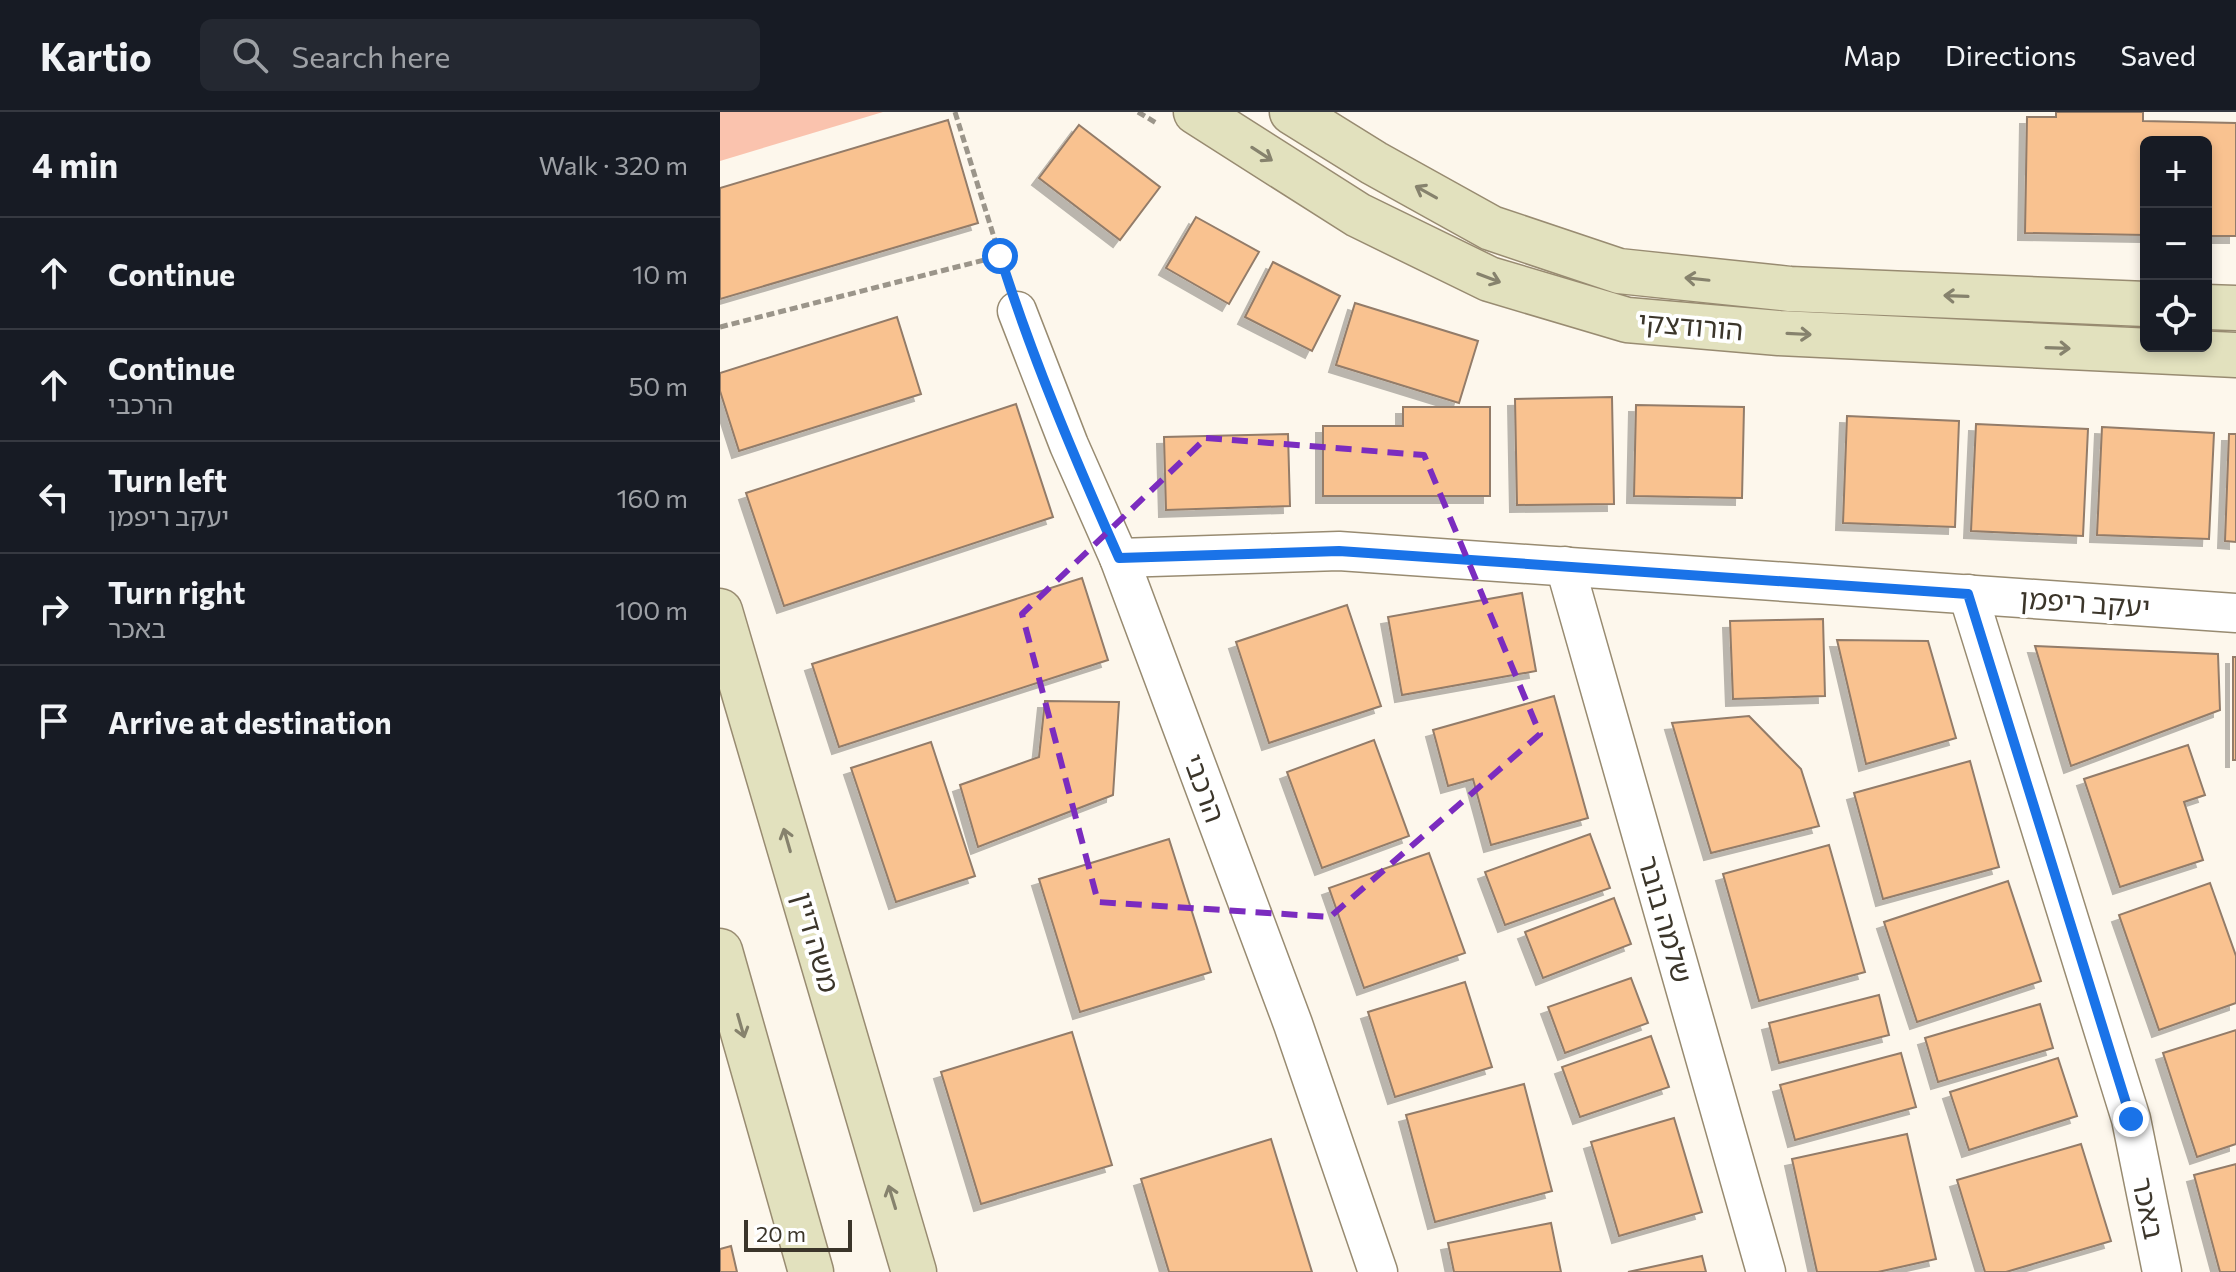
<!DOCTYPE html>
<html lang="en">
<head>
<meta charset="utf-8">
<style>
  :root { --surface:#171b24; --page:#242831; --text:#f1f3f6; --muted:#9ea1a6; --line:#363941 }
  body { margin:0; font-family:Commissioner,"Noto Sans Hebrew",sans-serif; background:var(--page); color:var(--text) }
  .controls { position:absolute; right:24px; top:24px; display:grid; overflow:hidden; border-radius:12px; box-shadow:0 4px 12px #0003 }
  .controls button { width:72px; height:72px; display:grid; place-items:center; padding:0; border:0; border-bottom:2px solid var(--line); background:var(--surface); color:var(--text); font:40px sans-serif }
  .scale { position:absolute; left:24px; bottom:20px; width:108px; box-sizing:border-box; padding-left:8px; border:4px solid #3b352a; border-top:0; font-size:22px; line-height:28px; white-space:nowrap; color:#3b352a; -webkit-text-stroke:6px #fff; paint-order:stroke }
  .stop { position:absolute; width:24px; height:24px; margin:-18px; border:6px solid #1a73e8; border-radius:50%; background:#fff }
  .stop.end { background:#1a73e8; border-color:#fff; box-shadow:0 2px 8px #0008 }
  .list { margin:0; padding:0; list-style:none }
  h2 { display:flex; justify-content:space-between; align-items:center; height:104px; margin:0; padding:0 32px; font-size:34px }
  h2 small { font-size:26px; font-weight:400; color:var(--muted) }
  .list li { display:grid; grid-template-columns:52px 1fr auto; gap:24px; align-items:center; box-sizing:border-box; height:112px; padding:0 32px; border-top:2px solid var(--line) }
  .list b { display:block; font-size:30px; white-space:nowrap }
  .list p { margin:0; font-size:26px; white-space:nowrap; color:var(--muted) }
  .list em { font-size:26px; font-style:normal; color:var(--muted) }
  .icon { flex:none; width:44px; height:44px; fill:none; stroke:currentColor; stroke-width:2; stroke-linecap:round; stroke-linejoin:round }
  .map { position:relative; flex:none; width:1516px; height:1160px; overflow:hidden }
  header { display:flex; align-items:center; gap:48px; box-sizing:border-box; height:112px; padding:0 40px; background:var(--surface); border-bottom:2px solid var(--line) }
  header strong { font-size:38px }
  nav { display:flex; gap:44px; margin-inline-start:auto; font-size:28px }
  .search { width:560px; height:72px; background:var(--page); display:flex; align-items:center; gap:20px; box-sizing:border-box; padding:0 28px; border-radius:12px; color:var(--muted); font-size:30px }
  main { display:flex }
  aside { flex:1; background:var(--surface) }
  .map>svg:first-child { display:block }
  .green { fill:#fac3ae }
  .building { fill:#f9c290; stroke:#937c69; stroke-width:2; filter:url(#shadow) }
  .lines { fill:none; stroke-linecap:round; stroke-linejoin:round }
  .street-casing { stroke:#988b71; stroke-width:41 }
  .secondary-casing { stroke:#988b71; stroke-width:47 }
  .path { stroke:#9b958a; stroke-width:5; stroke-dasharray:8 4; stroke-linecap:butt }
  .street { stroke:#fff; stroke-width:38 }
  .secondary { stroke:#e2e1be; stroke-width:44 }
  .oneway { stroke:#86826d }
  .route { stroke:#1a73e8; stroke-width:10 }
  .marked { fill:none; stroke:#7b2cbf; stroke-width:6; stroke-dasharray:16 10; stroke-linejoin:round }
  .labels { text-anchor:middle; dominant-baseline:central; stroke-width:8; stroke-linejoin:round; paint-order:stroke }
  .street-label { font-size:28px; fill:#3b352a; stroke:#fff }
</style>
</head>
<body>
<header>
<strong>Kartio</strong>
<div class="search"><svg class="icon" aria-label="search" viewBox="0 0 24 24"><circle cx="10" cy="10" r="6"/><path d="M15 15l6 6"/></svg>Search here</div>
<nav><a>Map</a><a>Directions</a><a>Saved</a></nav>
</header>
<main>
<aside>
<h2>4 min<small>Walk · 320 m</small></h2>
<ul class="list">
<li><svg class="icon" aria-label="ahead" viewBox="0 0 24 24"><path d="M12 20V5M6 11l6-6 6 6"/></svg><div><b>Continue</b></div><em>10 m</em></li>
<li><svg class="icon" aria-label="ahead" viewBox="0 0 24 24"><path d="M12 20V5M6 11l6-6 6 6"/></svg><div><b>Continue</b><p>הרכבי</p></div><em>50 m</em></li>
<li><svg class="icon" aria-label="left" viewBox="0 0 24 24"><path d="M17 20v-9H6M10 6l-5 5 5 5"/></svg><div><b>Turn left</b><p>יעקב ריפמן</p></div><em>160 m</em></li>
<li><svg class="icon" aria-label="right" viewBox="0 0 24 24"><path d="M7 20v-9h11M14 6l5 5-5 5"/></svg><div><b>Turn right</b><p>באכר</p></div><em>100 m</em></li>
<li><svg class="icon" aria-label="arrive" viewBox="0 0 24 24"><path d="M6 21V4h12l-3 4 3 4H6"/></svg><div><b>Arrive at destination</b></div></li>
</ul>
</aside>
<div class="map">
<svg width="1516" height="1160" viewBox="0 0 1516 1160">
  <defs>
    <filter id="shadow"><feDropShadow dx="-7" dy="7" stdDeviation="0" flood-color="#0004"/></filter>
  </defs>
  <rect width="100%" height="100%" fill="#fdf7ec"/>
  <path class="green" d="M0,0H163L0,49Z"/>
  <g class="building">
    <path d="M1336,0H1423V9L1516,11V124H1486V30H1426V123L1305,121L1307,5H1336Z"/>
    <path d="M228,8L258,111L0,187V76Z"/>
    <path d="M359,13L440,75L400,128L319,66Z"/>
    <path d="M476,105L539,140L509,192L446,156Z"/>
    <path d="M553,150L620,184L592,239L525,205Z"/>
    <path d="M635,191L758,229L739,291L616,253Z"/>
    <path d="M177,205L201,282L19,339L0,279V261Z"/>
    <path d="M892,285L894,392L797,393L795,287Z"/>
    <path d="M296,292L333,405L64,494L26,381Z"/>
    <path d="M916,293L1024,295L1022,386L914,384Z"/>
    <path d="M683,295H770V384H603V314H683Z"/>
    <path d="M1127,304L1239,309L1235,415L1123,411Z"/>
    <path d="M1256,312L1368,317L1363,424L1251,419Z"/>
    <path d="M1382,315L1494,321L1489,427L1377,423Z"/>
    <path d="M568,322L570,394L446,398L444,325Z"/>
    <path d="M1509,322H1516V430L1505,429Z"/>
    <path d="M362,466L388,548L119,635L92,552Z"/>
    <path d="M802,481L816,559L682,583L668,505Z"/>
    <path d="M627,493L661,594L549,631L516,530Z"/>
    <path d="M1103,507L1105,584L1013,587L1010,509Z"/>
    <path d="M1117,528L1208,529L1236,626L1146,652Z"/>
    <path d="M1315,534L1498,542L1500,598L1351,654Z"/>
    <rect x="1513" y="545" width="3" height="103"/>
    <path d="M834,584L868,706L771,733L753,667L728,674L713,618Z"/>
    <path d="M325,589L399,590L393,683L258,735L240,673L319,645Z"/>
    <path d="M1029,604L1081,657L1099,714L991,741L952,611Z"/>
    <path d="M654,628L689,724L602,756L567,660Z"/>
    <path d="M211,630L255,764L176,790L131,656Z"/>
    <path d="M1468,633L1485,683L1464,690L1483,748L1400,775L1364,667Z"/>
    <path d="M1250,649L1279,755L1163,787L1134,681Z"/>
    <path d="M870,722L890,776L785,813L765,760Z"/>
    <path d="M449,727L491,860L360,900L319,767Z"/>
    <path d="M1109,733L1145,860L1039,889L1003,762Z"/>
    <path d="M709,741L745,841L644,876L609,776Z"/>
    <path d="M1288,769L1321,869L1197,910L1164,810Z"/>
    <path d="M1490,771L1516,844V891L1439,918L1399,803Z"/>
    <path d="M894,786L911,832L823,866L805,820Z"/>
    <path d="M911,866L928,911L845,941L828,895Z"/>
    <path d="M745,870L772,955L675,985L648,900Z"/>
    <path d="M1159,883L1169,923L1059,951L1049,911Z"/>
    <path d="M1320,892L1333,936L1218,970L1205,926Z"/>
    <path d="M1516,918V1032L1477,1045L1443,941Z"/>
    <path d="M352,920L392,1053L261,1092L221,960Z"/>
    <path d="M931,924L949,975L860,1005L842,955Z"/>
    <path d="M1181,941L1196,995L1075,1028L1060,973Z"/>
    <path d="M1338,946L1357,1004L1249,1038L1230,980Z"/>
    <path d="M804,972L832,1079L715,1110L686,1003Z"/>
    <path d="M954,1006L982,1100L899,1124L871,1030Z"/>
    <path d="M1187,1022L1216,1147L1158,1160H1097L1072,1047Z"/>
    <path d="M551,1027L592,1160H449L421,1067Z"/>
    <path d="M1361,1032L1391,1129L1286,1160H1265L1237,1068Z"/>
    <path d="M1516,1052V1160H1500L1474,1063Z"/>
    <path d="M831,1111L841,1160H734L728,1131Z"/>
    <path d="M11,1134L17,1160H0V1137Z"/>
    <path d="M982,1144L986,1160H908Z"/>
  </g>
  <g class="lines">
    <g class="street-casing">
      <g id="street">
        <path d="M297,199L349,333L399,446L573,912L658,1160"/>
        <path d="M399,446L619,439L1516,501"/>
        <path d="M845,454L1046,1160"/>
        <path d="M1248,482L1411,1007L1442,1160"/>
      </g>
    </g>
    <g class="secondary-casing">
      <g id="secondary">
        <path d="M476,0L638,103L769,167L907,208L1059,221L1516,243"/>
        <path d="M572,0L654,51L771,116L899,159L1070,177L1426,192"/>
        <path d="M1486,195L1516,196"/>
        <path d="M0,499L194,1160"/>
        <path d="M0,839L91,1160"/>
      </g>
    </g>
    <g class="path">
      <path d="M235,0L287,167"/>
      <path d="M418,0L438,12"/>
      <path d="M0,215L280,144"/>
    </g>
    <use href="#street" class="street"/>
    <use href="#secondary" class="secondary"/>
  </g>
  <defs><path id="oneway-shaft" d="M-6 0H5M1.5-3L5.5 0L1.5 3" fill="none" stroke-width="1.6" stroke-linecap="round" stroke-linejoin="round" transform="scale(2)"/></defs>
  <g class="oneway">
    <use href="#oneway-shaft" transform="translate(542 42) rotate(33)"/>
    <use href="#oneway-shaft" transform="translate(706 80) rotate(-151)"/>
    <use href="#oneway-shaft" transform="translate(769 166) rotate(21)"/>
    <use href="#oneway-shaft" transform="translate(977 167) rotate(-174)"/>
    <use href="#oneway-shaft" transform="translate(1236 184) rotate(-178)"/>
    <use href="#oneway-shaft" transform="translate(1079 222) rotate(3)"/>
    <use href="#oneway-shaft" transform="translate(1338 236) rotate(2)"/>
    <use href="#oneway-shaft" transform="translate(67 728) rotate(-106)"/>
    <use href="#oneway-shaft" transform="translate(21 914) rotate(74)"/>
    <use href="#oneway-shaft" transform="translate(172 1085) rotate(-107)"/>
  </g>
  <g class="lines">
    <path class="route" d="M280,144C313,248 355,347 399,446L619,439L1248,482L1411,1007"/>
  </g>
  <path class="marked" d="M486,326L704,343L820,622L610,805L378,790L302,502Z"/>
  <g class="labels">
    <g class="street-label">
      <text transform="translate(971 213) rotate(5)">הורודצקי</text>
      <text transform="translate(1365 490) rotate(4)">יעקב ריפמן</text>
      <text transform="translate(485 676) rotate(70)">הרכבי</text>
      <text transform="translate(946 807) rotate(74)">שלמה בובר</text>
      <text transform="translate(97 830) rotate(74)">משה דיין</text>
      <text transform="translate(1429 1096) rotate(78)">באכר</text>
    </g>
  </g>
</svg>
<div class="controls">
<button>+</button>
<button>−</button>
<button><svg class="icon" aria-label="locate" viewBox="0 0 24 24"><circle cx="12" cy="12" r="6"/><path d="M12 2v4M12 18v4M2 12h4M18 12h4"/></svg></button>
</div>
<div class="scale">20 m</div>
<div class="stop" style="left:280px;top:144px"></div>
<div class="stop end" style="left:1411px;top:1007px"></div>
</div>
</main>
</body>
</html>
